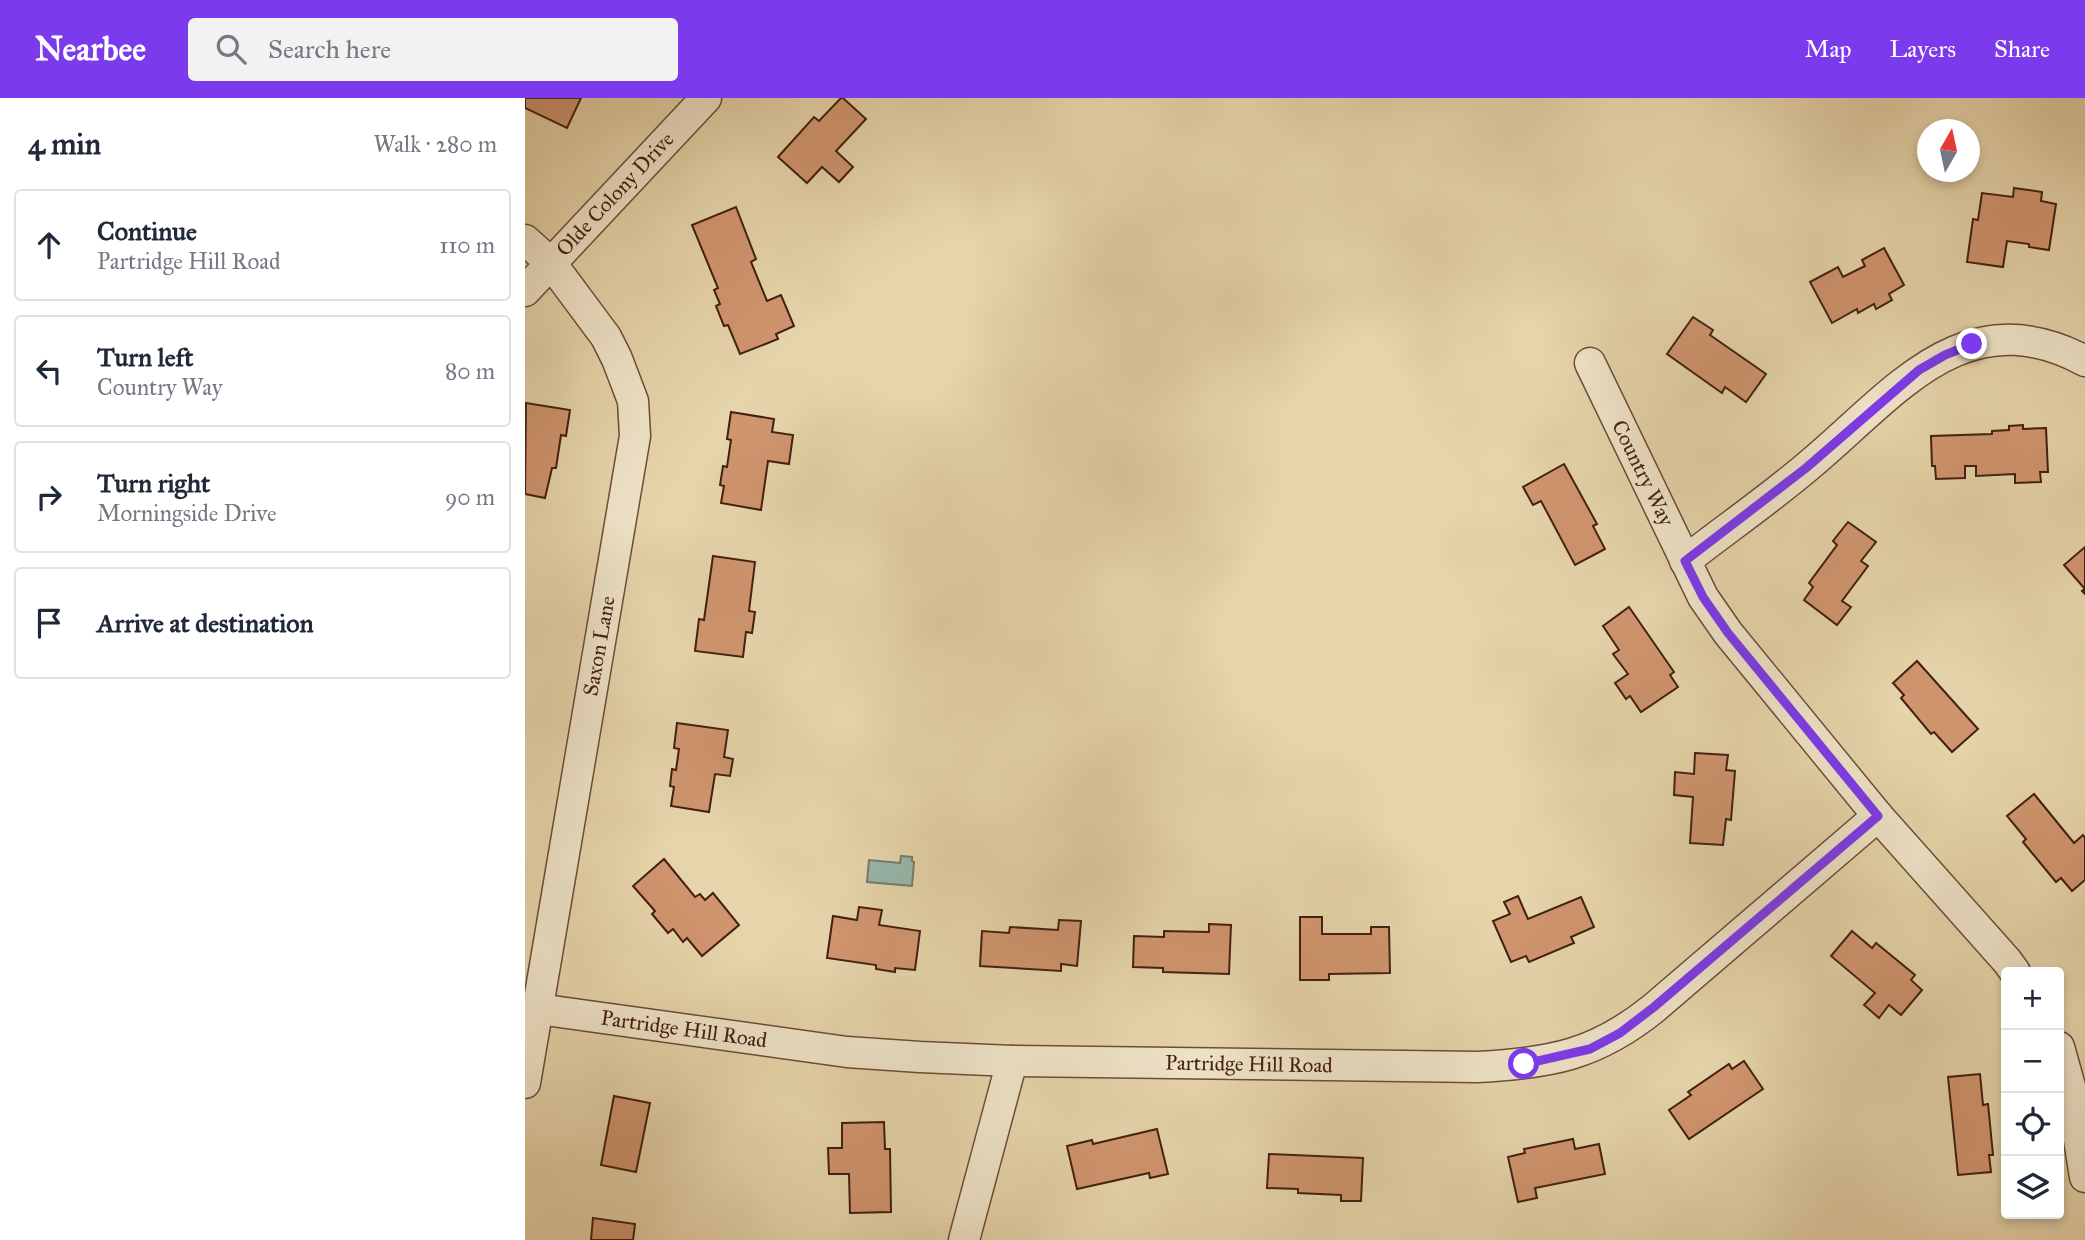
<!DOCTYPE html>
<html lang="en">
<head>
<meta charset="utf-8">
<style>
  :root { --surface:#fff; --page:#f2f2f3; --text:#1f2937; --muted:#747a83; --line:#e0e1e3; --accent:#7c3aed }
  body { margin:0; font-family:"IM FELL Great Primer",serif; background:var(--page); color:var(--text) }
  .controls { position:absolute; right:21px; bottom:21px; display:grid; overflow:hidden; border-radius:7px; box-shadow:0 4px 10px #0003 }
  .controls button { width:63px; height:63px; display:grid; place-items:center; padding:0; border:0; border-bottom:2px solid var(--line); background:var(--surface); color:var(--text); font:35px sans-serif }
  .compass { position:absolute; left:1392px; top:21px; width:63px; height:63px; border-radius:50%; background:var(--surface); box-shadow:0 4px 10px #0003; rotate:9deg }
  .stop { position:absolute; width:21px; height:21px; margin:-16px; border:5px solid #7c3aed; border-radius:50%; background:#fff }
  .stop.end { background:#7c3aed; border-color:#fff; box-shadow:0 2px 7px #0008 }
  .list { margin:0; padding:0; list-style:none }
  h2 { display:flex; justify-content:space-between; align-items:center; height:91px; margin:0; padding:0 28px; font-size:30px }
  h2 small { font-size:23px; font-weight:400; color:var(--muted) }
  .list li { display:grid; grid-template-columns:46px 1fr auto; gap:21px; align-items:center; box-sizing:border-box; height:112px; margin:0 14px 14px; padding:0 14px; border:2px solid var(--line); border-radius:7px }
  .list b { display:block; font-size:26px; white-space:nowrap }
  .list p { margin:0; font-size:23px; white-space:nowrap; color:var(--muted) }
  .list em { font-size:23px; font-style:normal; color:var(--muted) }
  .icon { flex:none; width:38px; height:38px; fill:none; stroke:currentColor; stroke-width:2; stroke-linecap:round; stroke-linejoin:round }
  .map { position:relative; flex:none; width:1560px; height:1142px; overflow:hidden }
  header { display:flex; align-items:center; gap:42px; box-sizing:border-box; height:98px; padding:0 35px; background:var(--accent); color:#fff }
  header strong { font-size:33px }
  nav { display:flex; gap:38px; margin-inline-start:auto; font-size:24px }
  .search { width:490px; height:63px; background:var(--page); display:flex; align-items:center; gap:18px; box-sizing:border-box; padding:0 24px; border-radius:7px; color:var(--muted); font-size:26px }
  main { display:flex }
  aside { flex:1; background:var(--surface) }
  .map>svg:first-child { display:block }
  .water { fill:#96b8ac; stroke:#747b6e; stroke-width:2 }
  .building { fill:#d0956f; stroke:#422010; stroke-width:2 }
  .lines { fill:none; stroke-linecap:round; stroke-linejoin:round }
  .street-casing { stroke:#6b4d36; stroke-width:33 }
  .street { stroke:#efe3c8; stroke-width:30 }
  .route { stroke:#7c3aed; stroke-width:9 }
  .labels { text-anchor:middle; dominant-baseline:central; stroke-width:6; stroke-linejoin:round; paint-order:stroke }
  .street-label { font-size:21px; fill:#422010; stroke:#efe3c8 }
</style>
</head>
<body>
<header>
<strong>Nearbee</strong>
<div class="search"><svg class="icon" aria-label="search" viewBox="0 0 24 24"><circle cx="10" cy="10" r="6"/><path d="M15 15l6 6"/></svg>Search here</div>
<nav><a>Map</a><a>Layers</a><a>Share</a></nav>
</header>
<main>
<aside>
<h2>4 min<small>Walk · 280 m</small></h2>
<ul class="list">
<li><svg class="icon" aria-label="ahead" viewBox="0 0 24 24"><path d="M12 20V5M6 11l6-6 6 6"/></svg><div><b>Continue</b><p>Partridge Hill Road</p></div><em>110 m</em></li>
<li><svg class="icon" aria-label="left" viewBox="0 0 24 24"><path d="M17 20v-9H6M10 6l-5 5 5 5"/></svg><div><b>Turn left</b><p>Country Way</p></div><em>80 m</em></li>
<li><svg class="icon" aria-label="right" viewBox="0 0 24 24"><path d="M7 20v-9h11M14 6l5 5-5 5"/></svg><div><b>Turn right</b><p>Morningside Drive</p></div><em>90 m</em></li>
<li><svg class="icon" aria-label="arrive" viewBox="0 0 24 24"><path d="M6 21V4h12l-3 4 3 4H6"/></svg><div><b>Arrive at destination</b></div></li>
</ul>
</aside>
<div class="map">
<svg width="1560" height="1142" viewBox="0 0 1560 1142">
  <rect width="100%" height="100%" fill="#e6d4aa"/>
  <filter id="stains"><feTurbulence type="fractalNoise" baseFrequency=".00286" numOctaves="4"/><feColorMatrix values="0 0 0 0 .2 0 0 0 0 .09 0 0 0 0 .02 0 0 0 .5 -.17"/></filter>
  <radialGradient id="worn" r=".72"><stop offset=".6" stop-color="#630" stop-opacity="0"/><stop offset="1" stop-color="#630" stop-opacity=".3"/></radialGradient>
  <path class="water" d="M376,758L387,759V763L389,764L387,788L342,784L344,762L375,765Z"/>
  <g class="building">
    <path d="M0,0H56L42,30L0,10Z"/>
    <path d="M316,0H318L341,21L311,53L328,69L314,84L297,69L282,85L253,59L289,19L294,23Z"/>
    <path d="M1489,90L1517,94L1516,103L1531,106L1524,152L1504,149V146L1482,143L1478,169L1442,164L1448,121L1453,122L1457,95L1488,99Z"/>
    <path d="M211,109L231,161L226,164L242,203L256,197L269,228L251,236L253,241L215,256L203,227L199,228L191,208L195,206L189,192L193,190L167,127Z"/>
    <path d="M1359,150L1379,187L1364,196L1367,202L1351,211L1349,206L1333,215L1332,211L1307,225L1285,184L1313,169L1318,179L1340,168L1337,162Z"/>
    <path d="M1168,219L1188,232L1185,237L1241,276L1221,304L1200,289L1197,295L1142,256Z"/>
    <path d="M1,305L45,312L41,338L36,337L31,370H27L20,400L0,396Z"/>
    <path d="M206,314L249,321L247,334L268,337L264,366L243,363L236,412L196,405L199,388L195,387L198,368L202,369L206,342L202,341Z"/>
    <path d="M1498,327V331L1521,330L1523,374H1515L1516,384L1490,385V376L1451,378V368H1440V380L1411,381L1410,368H1407L1406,338L1467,336V333L1484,332V328Z"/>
    <path d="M1039,366L1072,426L1068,428L1080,451L1050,467L1016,403L1008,407L998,389Z"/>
    <path d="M1323,424L1351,444L1336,463L1343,468L1317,503L1326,509L1312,527L1279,502L1288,489L1284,485L1312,447L1308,443Z"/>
    <path d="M1560,449V496L1557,493L1560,491L1539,467Z"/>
    <path d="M188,458L230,464L224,513L230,514L227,535L221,534L218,559L170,553L174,521L179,522Z"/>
    <path d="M1104,509L1149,574L1145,577L1153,589L1116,614L1105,598L1101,601L1090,585L1103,576L1088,556L1094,552L1078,528Z"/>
    <path d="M1392,563L1453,631L1427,654L1409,634L1406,636L1376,600L1379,597L1368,585Z"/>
    <path d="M152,625L203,632L199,659L208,661L205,678L190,676L184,714L146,708L149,689L145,688L147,671L151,672L154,651L149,650Z"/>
    <path d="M1170,655L1203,657L1201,672L1210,673L1206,722L1201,721L1198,747L1165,745L1168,699L1149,697L1150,674L1169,676Z"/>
    <path d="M1509,696L1549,745L1558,737L1560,740V782L1547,793L1536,780L1531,784L1498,744L1501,741L1482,718Z"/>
    <path d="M139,761L170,799L175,796L180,802L188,795L214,827L177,858L162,840L158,844L148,831L143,835L127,816L130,813L108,788Z"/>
    <path d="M993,798L1003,821L1056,799L1069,829L1046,839L1049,845L1004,864L1001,858L986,864L968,823L985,816L979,804Z"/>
    <path d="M334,809L357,812L354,827L395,833L390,872L370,870V874L351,871V867L302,860L308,818L332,822Z"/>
    <path d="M775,819H797V836H846V829H864L865,875L804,876V882H775Z"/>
    <path d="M534,822L556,823L552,868L536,866V873L455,868L457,833L484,835L485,829L533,832Z"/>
    <path d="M684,826L706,827L704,876L638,874V870L608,869L609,838L639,839V833L684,834Z"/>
    <path d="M1327,833L1347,850L1351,845L1390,877L1386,882L1397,892L1376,917L1364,907L1354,920L1339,907L1350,895L1306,858Z"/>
    <path d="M1219,963L1238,991L1164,1041L1144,1012L1166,997L1163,994L1204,966L1207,971Z"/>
    <path d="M1455,976L1458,1007L1463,1006L1468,1057H1464L1466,1074L1433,1077L1423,979Z"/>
    <path d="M89,998L125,1005L111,1074L76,1067Z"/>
    <path d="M359,1024L360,1051H365L366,1114L325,1115L324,1076H304L303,1050H317V1025Z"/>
    <path d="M632,1031L643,1076L625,1080L624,1075L552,1091L542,1048L567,1042L568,1046Z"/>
    <path d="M1048,1041L1050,1051L1074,1046L1080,1076L1010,1090L1012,1100L993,1104L983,1059L1000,1055L999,1051Z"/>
    <path d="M744,1056L838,1060L836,1103H816V1097L773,1095V1091L742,1090Z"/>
    <path d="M68,1120L110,1126L108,1142H66Z"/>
  </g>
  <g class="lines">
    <g class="street-casing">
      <g id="street">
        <path d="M0,142L26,165L81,239L92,261L108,303L110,338L0,985"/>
        <path d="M0,193L181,0"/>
        <path d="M1065,265L1178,499L1203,535L1353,718L1482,863L1490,874"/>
        <path d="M1160,463C1201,431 1243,402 1282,369C1367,299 1438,197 1560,263"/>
        <path d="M13,911L322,954L395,959L487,963L953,969C1026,965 1071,957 1129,910L1353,718"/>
        <path d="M1534,949L1546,992L1560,1079"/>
        <path d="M439,1142L487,963"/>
      </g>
    </g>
    <use href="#street" class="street"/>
  </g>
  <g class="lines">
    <path class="route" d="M999,966L1065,951L1095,935L1129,909L1353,718L1203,535L1178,499L1160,463L1281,370L1394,272L1420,257L1447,246"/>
  </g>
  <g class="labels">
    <g class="street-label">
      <text transform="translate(90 96) rotate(-47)">Olde Colony Drive</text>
      <text transform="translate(1118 375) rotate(64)">Country Way</text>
      <text transform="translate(74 548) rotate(-80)">Saxon Lane</text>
      <text transform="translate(159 931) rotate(8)">Partridge Hill Road</text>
      <text transform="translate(724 966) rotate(1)">Partridge Hill Road</text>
    </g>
  </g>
  <rect width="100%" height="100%" filter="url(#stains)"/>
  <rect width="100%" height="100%" fill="url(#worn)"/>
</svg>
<div class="controls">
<button>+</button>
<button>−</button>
<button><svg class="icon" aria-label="locate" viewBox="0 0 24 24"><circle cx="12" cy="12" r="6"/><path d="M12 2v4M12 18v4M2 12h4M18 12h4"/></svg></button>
<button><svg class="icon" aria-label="layers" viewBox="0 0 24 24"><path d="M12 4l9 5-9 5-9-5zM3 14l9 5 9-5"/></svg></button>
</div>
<svg class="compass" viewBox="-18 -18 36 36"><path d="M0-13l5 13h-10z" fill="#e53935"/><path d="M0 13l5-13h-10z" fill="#747a83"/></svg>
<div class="stop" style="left:999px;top:966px"></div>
<div class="stop end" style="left:1447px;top:246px"></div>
</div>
</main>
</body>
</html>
